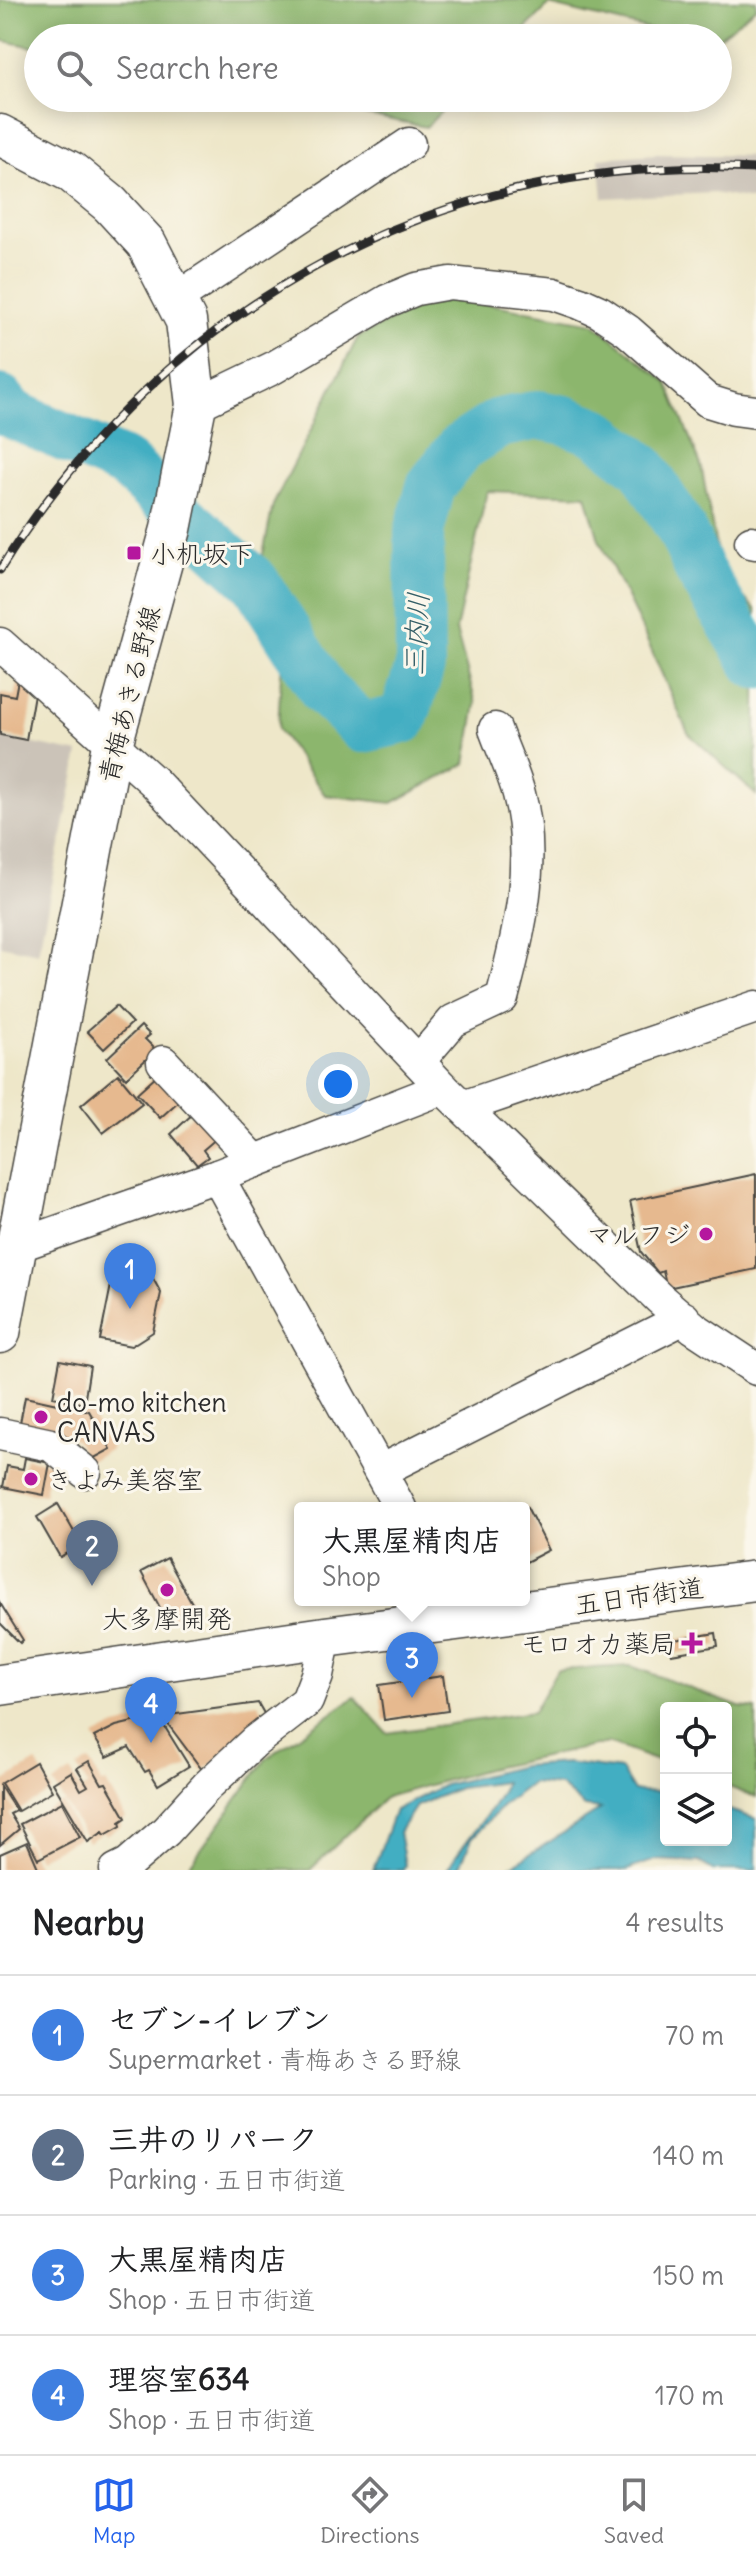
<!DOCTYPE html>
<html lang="en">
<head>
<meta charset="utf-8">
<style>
  :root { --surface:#fff; --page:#f2f2f2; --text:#202124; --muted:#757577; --line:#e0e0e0; --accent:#2563eb }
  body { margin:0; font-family:Delius,"Klee One",sans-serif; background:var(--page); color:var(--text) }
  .controls { position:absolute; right:24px; bottom:24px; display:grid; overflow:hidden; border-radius:8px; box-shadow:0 4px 20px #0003 }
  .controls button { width:72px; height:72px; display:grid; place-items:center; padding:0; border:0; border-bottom:2px solid var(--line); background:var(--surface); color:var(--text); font:40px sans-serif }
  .you { position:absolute; left:338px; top:1084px; width:28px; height:28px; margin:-20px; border:6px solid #fff; border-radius:50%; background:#1a73e8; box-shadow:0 0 0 12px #1a73e833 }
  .badge { display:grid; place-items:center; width:52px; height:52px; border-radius:50%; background:var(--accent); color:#fff; font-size:26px; font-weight:700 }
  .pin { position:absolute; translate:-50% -66px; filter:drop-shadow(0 2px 4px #0008) }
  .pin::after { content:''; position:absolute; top:42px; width:28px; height:24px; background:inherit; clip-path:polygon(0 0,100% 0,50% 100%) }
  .popup { position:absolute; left:294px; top:1502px; width:236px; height:104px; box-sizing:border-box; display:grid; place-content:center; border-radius:8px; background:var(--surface); filter:drop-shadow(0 2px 6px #0005); font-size:26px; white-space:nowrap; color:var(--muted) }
  .popup b { font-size:30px; color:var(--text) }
  .popup::after { content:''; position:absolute; left:50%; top:100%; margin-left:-16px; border:16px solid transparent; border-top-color:var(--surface) }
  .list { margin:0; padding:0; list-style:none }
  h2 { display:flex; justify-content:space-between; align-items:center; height:104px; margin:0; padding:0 32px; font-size:34px }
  h2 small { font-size:26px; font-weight:400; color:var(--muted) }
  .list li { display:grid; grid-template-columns:52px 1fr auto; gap:24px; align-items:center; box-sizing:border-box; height:120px; padding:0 32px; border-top:2px solid var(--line) }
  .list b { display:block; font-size:30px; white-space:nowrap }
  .list p { margin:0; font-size:26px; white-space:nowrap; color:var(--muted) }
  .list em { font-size:26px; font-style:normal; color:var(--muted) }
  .icon { flex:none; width:44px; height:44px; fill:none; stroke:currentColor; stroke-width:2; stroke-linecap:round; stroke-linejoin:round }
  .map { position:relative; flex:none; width:756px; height:1870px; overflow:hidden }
  .search { position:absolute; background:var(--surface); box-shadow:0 4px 20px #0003; left:24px; right:24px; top:24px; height:88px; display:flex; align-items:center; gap:20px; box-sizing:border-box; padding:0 28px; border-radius:44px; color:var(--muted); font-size:30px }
  .sheet { height:584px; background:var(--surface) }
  nav { display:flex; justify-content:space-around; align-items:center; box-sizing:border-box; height:112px; border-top:2px solid var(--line); background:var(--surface); font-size:22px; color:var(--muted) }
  nav a { display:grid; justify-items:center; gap:4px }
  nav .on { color:var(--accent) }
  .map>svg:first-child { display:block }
  .industrial { fill:#cbc3b8 }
  .forest { fill:#8cb66d; stroke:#5c704c; stroke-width:2 }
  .water { fill:#43aec2; stroke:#376c76; stroke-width:2 }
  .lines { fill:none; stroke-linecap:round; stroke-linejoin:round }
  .river { stroke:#43aec2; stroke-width:50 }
  .building { fill:#e6b98f }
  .minor-casing { stroke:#484743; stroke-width:35 }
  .major-casing { stroke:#484743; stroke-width:43 }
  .minor { stroke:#fff; stroke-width:32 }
  .major { stroke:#fff; stroke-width:40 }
  .rail-casing { stroke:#2b2b2b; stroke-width:9 }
  .rail { stroke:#fbf7ec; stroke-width:6; stroke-dasharray:18; stroke-linecap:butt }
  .poi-dot { fill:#b5179e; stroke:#fbf7ec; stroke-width:3 }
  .labels { text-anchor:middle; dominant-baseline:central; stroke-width:6; stroke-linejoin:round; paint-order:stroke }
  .poi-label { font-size:26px; fill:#2b2b2b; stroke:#fbf7ec; text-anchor:start }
  .street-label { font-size:26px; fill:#2b2b2b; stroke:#fbf7ec }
  .water-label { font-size:28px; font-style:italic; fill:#355f67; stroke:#fbf7ec }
</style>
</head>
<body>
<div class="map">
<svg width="756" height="1870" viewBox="0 0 756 1870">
  <rect width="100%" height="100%" fill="#fbf7ec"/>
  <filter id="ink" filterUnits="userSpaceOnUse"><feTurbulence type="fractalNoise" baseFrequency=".0125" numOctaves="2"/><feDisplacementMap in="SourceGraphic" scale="16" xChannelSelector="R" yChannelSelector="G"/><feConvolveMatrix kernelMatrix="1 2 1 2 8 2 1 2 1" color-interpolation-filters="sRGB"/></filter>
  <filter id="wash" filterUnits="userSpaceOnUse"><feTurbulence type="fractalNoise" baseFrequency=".006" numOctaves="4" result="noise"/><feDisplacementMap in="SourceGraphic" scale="32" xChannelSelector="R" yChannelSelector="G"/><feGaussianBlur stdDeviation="1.8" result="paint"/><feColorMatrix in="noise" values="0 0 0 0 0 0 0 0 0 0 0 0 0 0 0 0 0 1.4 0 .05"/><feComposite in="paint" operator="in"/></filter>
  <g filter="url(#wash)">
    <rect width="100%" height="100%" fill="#eee7c9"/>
    <g class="industrial">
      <path d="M656,154L756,156V201L714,193L603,198L599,158Z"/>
      <path d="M0,737L79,753L38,953L0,945Z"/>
    </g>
    <g class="forest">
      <path d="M0,0H756V7L718,38H685L549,5L516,38H38V48L0,40Z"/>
      <path d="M284,98H455L426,127Z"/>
      <path d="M440,295L593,323L667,382L701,465L721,574L756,610V795L688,733L638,620L599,540L586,495L487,491L456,630L476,704L466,764L392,803L325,795L278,729L282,654L250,619L273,505L358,337Z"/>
      <path d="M631,1666L739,1707L756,1709V1797L726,1786V1708H666V1764L608,1743L487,1769L386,1797L310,1870H186L266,1759L355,1697L387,1733L533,1712L557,1670Z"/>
    </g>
    <path class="water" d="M567,1763L621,1770L634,1791L666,1792V1840H726V1809L756,1819V1870H713L699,1862L655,1860L627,1870H505L601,1809L585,1807L560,1786L532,1783L504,1804L472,1838L458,1870H447C462,1843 497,1808 505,1782L459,1788L416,1806L399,1832L405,1865L403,1870H373L395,1810L444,1785L522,1766Z"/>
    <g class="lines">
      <path class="river" d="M0,399L12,414L125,464L255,582L324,691L363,728L403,719L420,667L419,532L431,486L460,448L499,423L539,415L565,420L596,432L643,468L681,529L700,571L756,664"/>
    </g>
    <g id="blocks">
      <g class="building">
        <path d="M18,680L34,694L26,740L0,735V693L15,696Z"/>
        <path d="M116,1006L132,1023L104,1049L87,1031Z"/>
        <path d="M141,1026L150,1035L145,1039L156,1050L126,1078L107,1058Z"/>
        <path d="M118,1074L142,1103L103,1133L81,1105Z"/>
        <path d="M157,1075L180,1100L160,1118L137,1093Z"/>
        <path d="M196,1111L218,1137L203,1150L208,1157L197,1165L171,1134Z"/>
        <path d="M756,1174V1269L667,1288L663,1271L658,1273L641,1252L630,1201Z"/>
        <path d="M116,1260L146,1266L161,1293L153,1332L131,1346L100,1340Z"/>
        <path d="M60,1360L90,1366L84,1404L53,1397Z"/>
        <path d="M25,1397L89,1411L111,1449L87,1462L75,1440L19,1428Z"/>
        <path d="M25,1458L50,1463L44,1495L3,1487L7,1466L23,1469Z"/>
        <path d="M58,1504L81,1544L60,1557L37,1517Z"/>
        <path d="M527,1507L549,1550L524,1563V1508Z"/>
        <path d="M167,1558L197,1612L165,1617L141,1572Z"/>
        <path d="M0,1603L23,1640L20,1643L0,1623Z"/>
        <path d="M716,1633L718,1646L671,1654L668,1641Z"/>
        <path d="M443,1676L448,1711L384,1720L379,1685Z"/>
        <path d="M258,1703L266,1717L203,1771L162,1716Z"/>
        <path d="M158,1716L189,1766L158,1785L149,1770L145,1772L129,1747L107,1757L94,1737L116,1726Z"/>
        <path d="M89,1761L102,1784L106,1783L126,1818L120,1822L121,1826L105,1835L103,1832L88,1842L53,1783L71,1772L81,1790L88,1786L77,1768Z"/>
        <path d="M36,1762L52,1791L18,1811L1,1783Z"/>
        <path d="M0,1786L16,1811L10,1814L19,1829L0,1845Z"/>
        <path d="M62,1802L80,1837L38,1859L20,1824Z"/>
        <path d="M27,1842L39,1870H0V1854Z"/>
      </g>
    </g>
  </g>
  <g filter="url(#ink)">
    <use href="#blocks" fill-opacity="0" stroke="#484743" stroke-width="2"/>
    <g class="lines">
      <g class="minor-casing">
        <g id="minor">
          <path d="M176,299L409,144"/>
          <path d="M196,405L273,368L387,301L416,289L450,283L554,294L580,303L600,312L628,331L708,401L734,409L756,412"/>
          <path d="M751,542L756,543"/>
          <path d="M0,644L153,781L443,1088L659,1298L694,1328L756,1369"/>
          <path d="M419,1061L453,1021L502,998C519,934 537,861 519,794C513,772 503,751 495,729"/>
          <path d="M163,1062L255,1161"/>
          <path d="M463,1107L756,1007"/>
          <path d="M217,1176L400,1508"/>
          <path d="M17,1246L217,1176L443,1088"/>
          <path d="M0,1434L51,1445L85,1472"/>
          <path d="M380,1471L684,1318"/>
          <path d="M116,1870L128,1864L166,1831L207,1786L254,1742L307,1701L317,1675L325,1637"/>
        </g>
      </g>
      <g class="major-casing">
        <g id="major">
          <path d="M0,135L71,172L110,204L146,243L186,321L196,405L171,529L112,745L0,1333"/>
          <path d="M0,1685L325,1637L756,1581"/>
        </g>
      </g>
      <use href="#minor" class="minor"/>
      <use href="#major" class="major"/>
      <g class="rail-casing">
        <path id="rail" d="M0,570C162,306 444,150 756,169"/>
      </g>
      <use href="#rail" class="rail"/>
    </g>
  </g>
  <g class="poi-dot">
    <rect x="126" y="545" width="16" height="16" rx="4"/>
    <circle cx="706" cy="1234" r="8"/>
    <circle cx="41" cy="1417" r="8"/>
    <circle cx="31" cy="1479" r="8"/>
    <circle cx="167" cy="1590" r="8"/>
    <path d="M688 1631h8v8h8v8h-8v8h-8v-8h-8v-8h8z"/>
  </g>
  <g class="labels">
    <g class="poi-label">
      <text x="150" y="553">小机坂下</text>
      <text x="690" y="1234" text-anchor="end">マルフジ</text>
      <text x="57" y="1402">do-mo kitchen<tspan x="57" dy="30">CANVAS</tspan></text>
      <text x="47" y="1479">きよみ美容室</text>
      <text x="167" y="1618" text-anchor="middle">大多摩開発</text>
      <text x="676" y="1643" text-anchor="end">モロオカ薬局</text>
    </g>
    <g class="street-label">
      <text transform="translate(129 694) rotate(-76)">青梅あきる野線</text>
      <text transform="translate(639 1596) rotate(-8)">五日市街道</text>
    </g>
    <g class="water-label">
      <text transform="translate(416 634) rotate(-87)">三内川</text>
    </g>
  </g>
</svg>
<div class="controls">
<button><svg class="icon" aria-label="locate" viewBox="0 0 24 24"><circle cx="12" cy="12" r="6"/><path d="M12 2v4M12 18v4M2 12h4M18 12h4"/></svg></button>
<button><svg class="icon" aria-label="layers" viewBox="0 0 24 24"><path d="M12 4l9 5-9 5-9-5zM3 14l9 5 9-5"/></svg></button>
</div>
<div class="you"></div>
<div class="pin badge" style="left:130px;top:1309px;background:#3f7fe0">1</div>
<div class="pin badge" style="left:92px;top:1586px;background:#5c6f8a">2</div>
<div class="pin badge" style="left:412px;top:1698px;background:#3f7fe0">3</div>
<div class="popup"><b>大黒屋精肉店</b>Shop</div>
<div class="pin badge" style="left:151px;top:1743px;background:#3f7fe0">4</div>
<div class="search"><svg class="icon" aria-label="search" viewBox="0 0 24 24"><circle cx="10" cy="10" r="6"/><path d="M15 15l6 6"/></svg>Search here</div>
</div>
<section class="sheet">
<h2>Nearby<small>4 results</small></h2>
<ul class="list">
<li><span class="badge" style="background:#3f7fe0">1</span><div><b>セブン-イレブン</b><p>Supermarket · 青梅あきる野線</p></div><em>70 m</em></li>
<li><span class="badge" style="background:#5c6f8a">2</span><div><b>三井のリパーク</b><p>Parking · 五日市街道</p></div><em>140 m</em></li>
<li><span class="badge" style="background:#3f7fe0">3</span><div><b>大黒屋精肉店</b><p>Shop · 五日市街道</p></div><em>150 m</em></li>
<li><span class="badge" style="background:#3f7fe0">4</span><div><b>理容室634</b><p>Shop · 五日市街道</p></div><em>170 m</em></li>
</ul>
</section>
<nav>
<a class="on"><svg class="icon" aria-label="map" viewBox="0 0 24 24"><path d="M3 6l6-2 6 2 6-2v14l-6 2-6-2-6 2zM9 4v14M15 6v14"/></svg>Map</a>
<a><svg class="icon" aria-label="directions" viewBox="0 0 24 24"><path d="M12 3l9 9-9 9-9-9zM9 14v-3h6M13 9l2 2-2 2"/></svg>Directions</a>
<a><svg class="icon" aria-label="saved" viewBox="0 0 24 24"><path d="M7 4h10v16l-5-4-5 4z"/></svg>Saved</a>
</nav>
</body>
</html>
